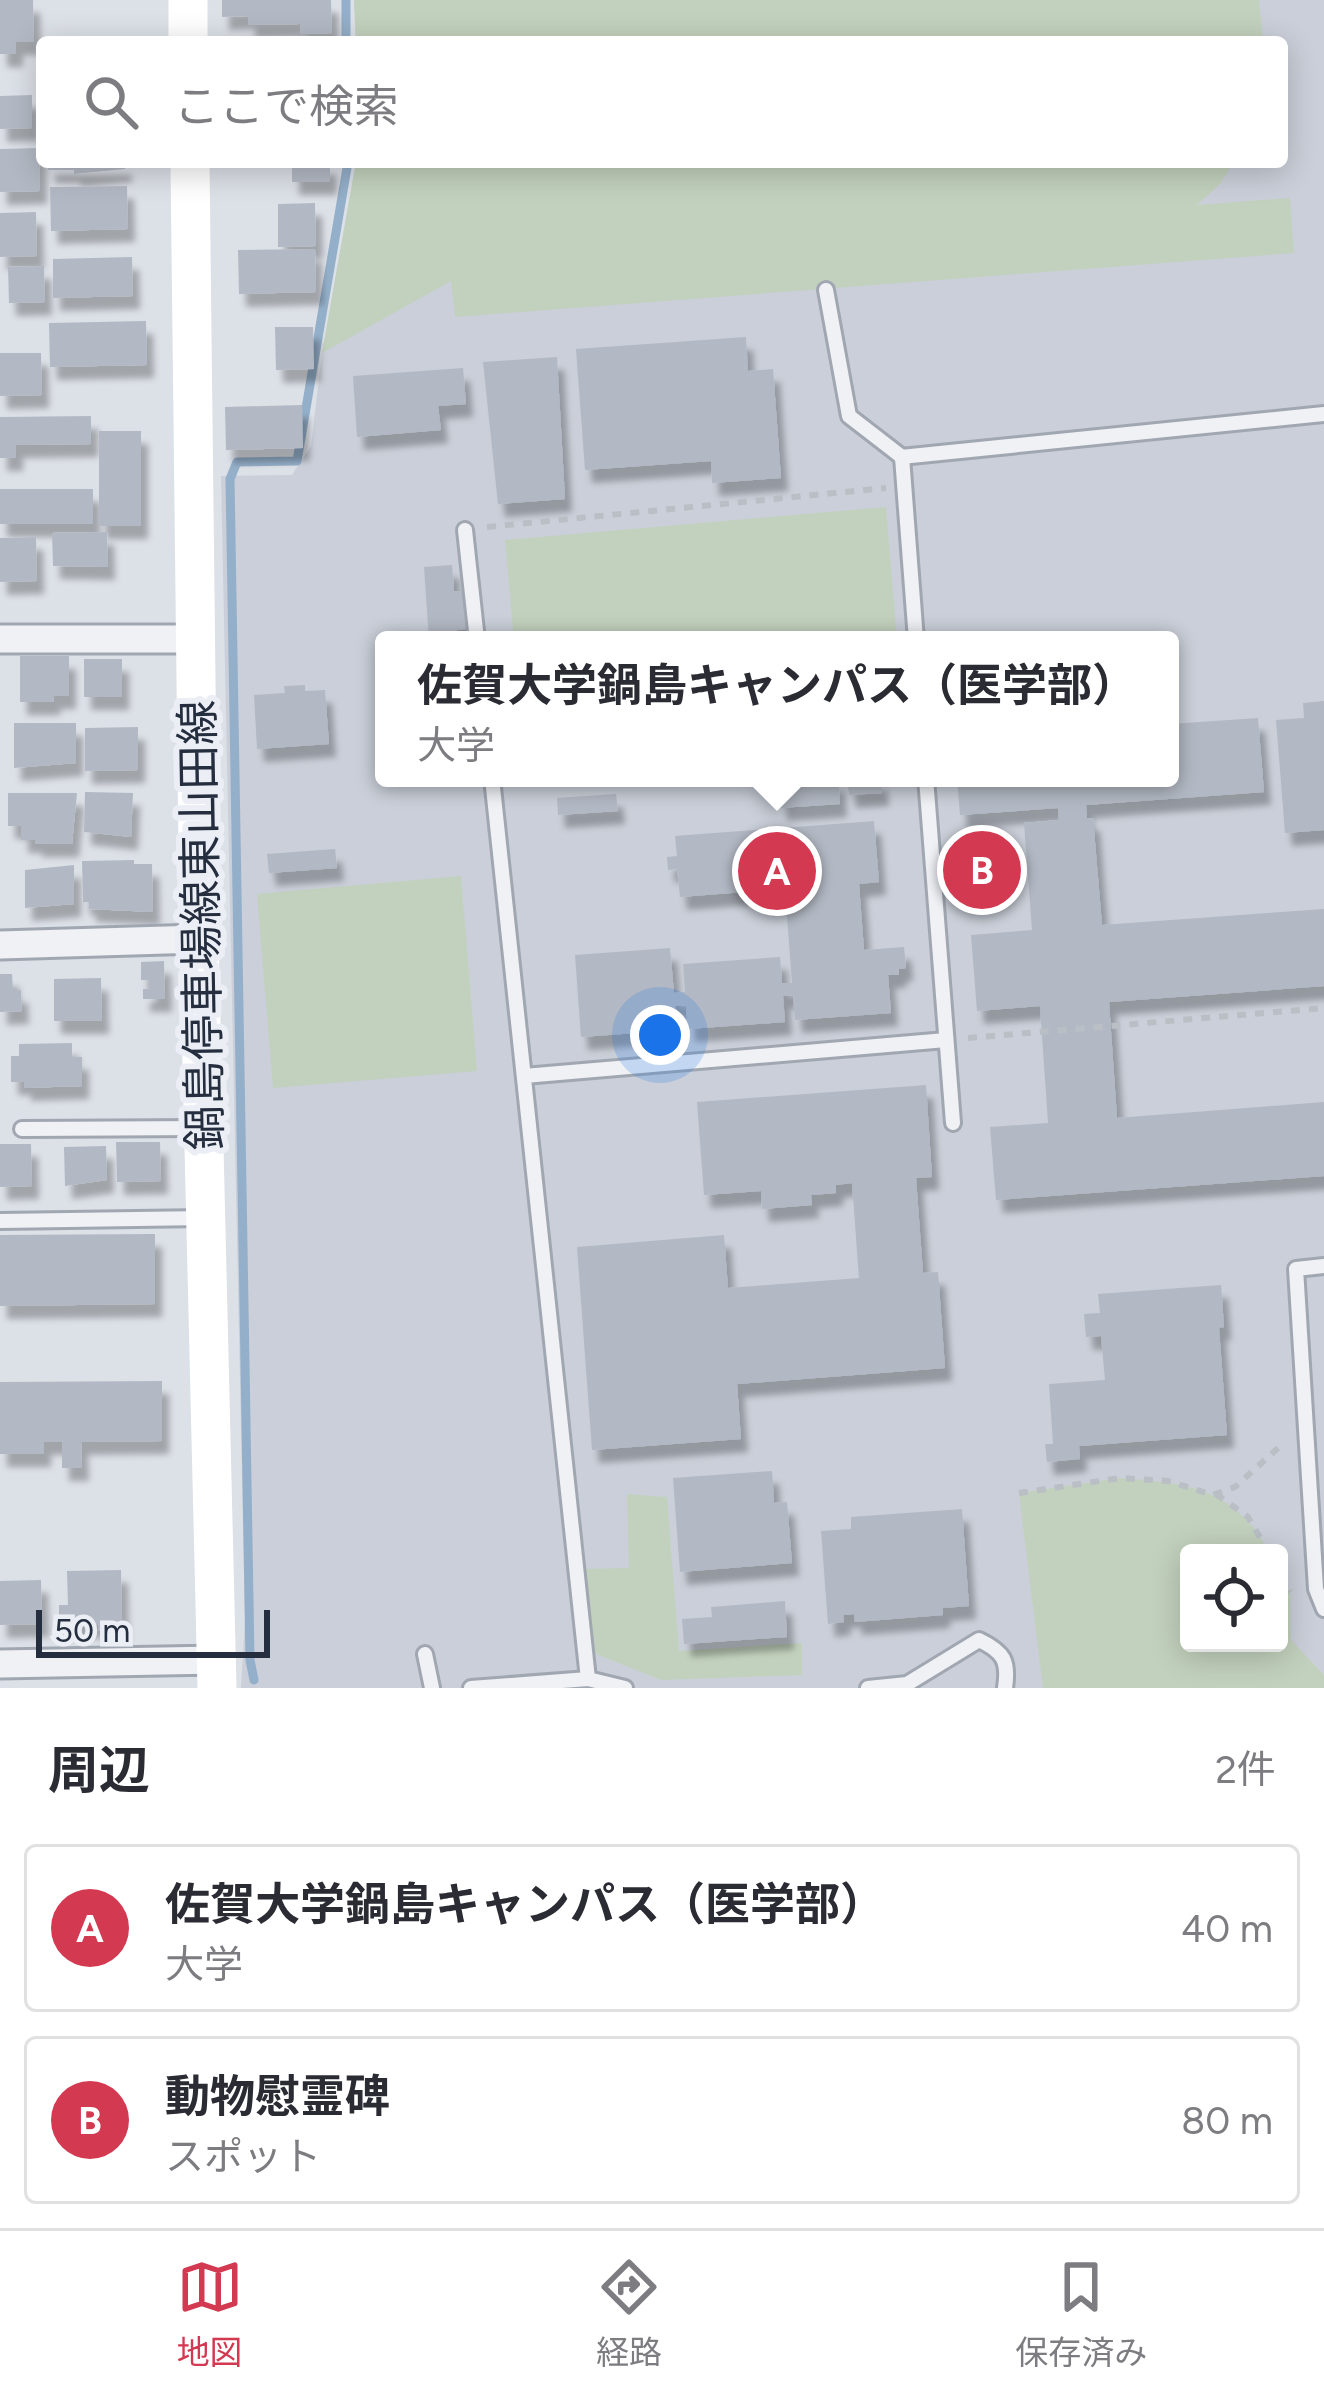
<!DOCTYPE html>
<html lang="ja">
<head>
<meta charset="utf-8">
<style>
  :root { --surface:#fff; --page:#f2f2f3; --text:#2b2b33; --muted:#7c7c81; --line:#e1e1e2; --accent:#d43952 }
  body { margin:0; font-family:Figtree,"Noto Sans JP",sans-serif; background:var(--page); color:var(--text) }
  .controls { position:absolute; right:36px; bottom:36px; display:grid; overflow:hidden; border-radius:12px; box-shadow:0 6px 30px #0003 }
  .controls button { width:108px; height:108px; display:grid; place-items:center; padding:0; border:0; border-bottom:3px solid var(--line); background:var(--surface); color:var(--text); font:60px sans-serif }
  .scale { position:absolute; left:36px; bottom:30px; width:234px; box-sizing:border-box; padding-left:12px; border:6px solid #252e3e; border-top:0; font-size:33px; line-height:42px; white-space:nowrap; color:#252e3e; -webkit-text-stroke:9px #ebeff5; paint-order:stroke }
  .you { position:absolute; left:660px; top:1035px; width:42px; height:42px; margin:-30px; border:9px solid #fff; border-radius:50%; background:#1a73e8; box-shadow:0 0 0 18px #1a73e833 }
  .badge { display:grid; place-items:center; width:78px; height:78px; border-radius:50%; background:var(--accent); color:#fff; font-size:39px; font-weight:700 }
  .pin { position:absolute; translate:-50% -50%; border:6px solid #fff; box-shadow:0 3px 12px #0006 }
  .popup { position:absolute; left:375px; top:631px; width:804px; height:156px; box-sizing:border-box; display:grid; place-content:center; border-radius:12px; background:var(--surface); filter:drop-shadow(0 3px 9px #0005); font-size:39px; white-space:nowrap; color:var(--muted) }
  .popup b { font-size:45px; color:var(--text) }
  .popup::after { content:''; position:absolute; left:50%; top:100%; margin-left:-24px; border:24px solid transparent; border-top-color:var(--surface) }
  .list { margin:0; padding:0; list-style:none }
  h2 { display:flex; justify-content:space-between; align-items:center; height:156px; margin:0; padding:0 48px; font-size:51px }
  h2 small { font-size:39px; font-weight:400; color:var(--muted) }
  .list li { display:grid; grid-template-columns:78px 1fr auto; gap:36px; align-items:center; box-sizing:border-box; height:168px; margin:0 24px 24px; padding:0 24px; border:3px solid var(--line); border-radius:12px }
  .list b { display:block; font-size:45px; white-space:nowrap }
  .list p { margin:0; font-size:39px; white-space:nowrap; color:var(--muted) }
  .list em { font-size:39px; font-style:normal; color:var(--muted) }
  .icon { flex:none; width:66px; height:66px; fill:none; stroke:currentColor; stroke-width:2; stroke-linecap:round; stroke-linejoin:round }
  .map { position:relative; flex:none; width:1324px; height:1688px; overflow:hidden }
  .search { position:absolute; background:var(--surface); box-shadow:0 6px 30px #0003; left:36px; right:36px; top:36px; height:132px; display:flex; align-items:center; gap:30px; box-sizing:border-box; padding:0 42px; border-radius:12px; color:var(--muted); font-size:45px }
  .sheet { height:540px; background:var(--surface) }
  nav { display:flex; justify-content:space-around; align-items:center; box-sizing:border-box; height:168px; border-top:3px solid var(--line); background:var(--surface); font-size:33px; color:var(--muted) }
  nav a { display:grid; justify-items:center; gap:6px }
  nav .on { color:var(--accent) }
  .map>svg:first-child { display:block }
  .built { fill:#cacfd9; fill-rule:evenodd }
  .green { fill:#c2d1bd }
  .lines { fill:none; stroke-linecap:round; stroke-linejoin:round }
  .stream { stroke:#94afc9; stroke-width:9 }
  .building { fill:#b3b9c4; filter:url(#shadow) }
  .lane-casing { stroke:#a1a7b1; stroke-width:20 }
  .street-casing { stroke:#a1a7b1; stroke-width:33 }
  .path { stroke:#babec5; stroke-width:6; stroke-dasharray:9 9; stroke-linecap:butt }
  .lane { stroke:#eff1f5; stroke-width:14 }
  .street { stroke:#eff1f5; stroke-width:27 }
  .secondary { stroke:#fff; stroke-width:39 }
  .labels { text-anchor:middle; dominant-baseline:central; stroke-width:12; stroke-linejoin:round; paint-order:stroke }
  .street-label { font-size:45px; fill:#252e3e; stroke:#ebeff5 }
</style>
</head>
<body>
<div class="map">
<svg width="1324" height="1688" viewBox="0 0 1324 1688">
  <defs>
    <filter id="shadow"><feDropShadow dx="7" dy="13" stdDeviation="3" flood-color="#0004"/></filter>
  </defs>
  <rect width="100%" height="100%" fill="#dce0e7"/>
  <path class="built" d="M354,0H1324V1688H241L245,1620L221,476L292,475L311,446L322,353L356,162H1282V42H356ZM384,640H1170V778H384ZM1189,1553H1279V1643H1189Z"/>
  <g class="green">
    <path d="M354,0H1259L1263,42H356Z"/>
    <path d="M356,162H1233L1221,183L1197,205L1290,198L1294,253L455,317L451,281L322,353Z"/>
    <path d="M886,507L897,640H514L505,540Z"/>
    <path d="M461,876L477,1071L273,1088L257,894Z"/>
    <path d="M1120,1478C1189,1483 1234,1488 1270,1553H1189V1643H1279V1571L1290,1592L1291,1640L1324,1675V1688H1043L1019,1493Z"/>
    <path d="M627,1494L667,1497L679,1651L802,1643V1675L661,1680L586,1650L583,1569L629,1568Z"/>
  </g>
  <g class="lines">
    <g class="stream">
      <path d="M346,0V42"/>
      <path d="M254,1680L250,1660L230,479L237,462L297,461L348,162"/>
    </g>
  </g>
  <g class="building">
    <path d="M0,0H33L34,42H16V54H0Z"/>
    <path d="M222,0H331L332,33L301,34L300,24L248,25V16L222,17Z"/>
    <path d="M32,95V128L0,129V96Z"/>
    <path d="M39,148L40,191L0,192V149Z"/>
    <path d="M48,162H125V169L74,174V170H48Z"/>
    <rect x="292" y="162" width="38" height="20"/>
    <path d="M127,186L128,229L51,231L50,187Z"/>
    <path d="M315,203L316,246L278,247V204Z"/>
    <path d="M36,212L37,256L0,257V213Z"/>
    <path d="M315,249L316,292L239,294L238,250Z"/>
    <path d="M132,257L133,296L53,298V259Z"/>
    <path d="M44,266L45,302L9,303L8,267Z"/>
    <path d="M146,321L147,365L50,367L49,323Z"/>
    <path d="M275,327H313L314,369L276,370Z"/>
    <path d="M746,337L748,371L773,369L781,478L712,483L711,461L585,470L576,349Z"/>
    <path d="M0,353H41L42,395L0,396Z"/>
    <path d="M557,357L565,499L498,504L483,362Z"/>
    <path d="M463,368L466,404L438,406L441,430L357,437L353,376Z"/>
    <path d="M302,405L303,448L226,450L225,407Z"/>
    <path d="M91,416V444L16,445V458H0V417Z"/>
    <rect x="99" y="431" width="42" height="95"/>
    <rect x="0" y="489" width="93" height="35"/>
    <path d="M107,532L108,567L53,566L52,533Z"/>
    <path d="M36,537L37,581L0,582V538Z"/>
    <path d="M452,565L454,591H463L466,629L457,630L458,640H429L424,567Z"/>
    <path d="M20,656H69V696H54L53,702H20Z"/>
    <rect x="84" y="659" width="38" height="38"/>
    <path d="M305,685V691L325,690L329,744L257,749L254,695L285,693L284,686Z"/>
    <path d="M1324,701V830L1285,833L1276,720L1304,718L1303,703Z"/>
    <path d="M1258,718L1264,792L1086,805L1087,818H1093L1102,925L1324,909V986L1109,1002L1117,1118L1324,1102V1176L996,1200L990,1127L1048,1123L1040,1006L977,1011L971,935L1032,930L1024,823L1059,820L1058,808L960,815L957,778H1170V724Z"/>
    <path d="M14,723H76V763L14,768Z"/>
    <path d="M138,727V770L85,771V728Z"/>
    <path d="M847,778H881L882,793L849,795Z"/>
    <path d="M838,779L840,804L780,808L778,783Z"/>
    <path d="M85,792L133,793L131,837L84,832Z"/>
    <path d="M8,793H77L72,844H35V840H21V826H8Z"/>
    <path d="M616,794L618,811L558,815L557,798Z"/>
    <path d="M874,821L879,882L859,884L864,950L904,947L906,968L899,969V975H888L891,1013L795,1020L793,995L783,996L785,1022L688,1029L686,1005L675,1006L677,1030L581,1037L575,955L670,948L674,993L685,992L683,964L780,957L782,983H792L785,889L680,897L677,869L668,870L667,857L677,856L675,836Z"/>
    <path d="M335,849L337,868L269,873L267,854Z"/>
    <path d="M134,860V864H152L153,912L89,909V902H83L82,861Z"/>
    <path d="M74,865V904L25,908V870Z"/>
    <path d="M164,961L165,999H143V989H149V980H141V962Z"/>
    <path d="M0,974H12L13,990H21L22,1011L0,1012Z"/>
    <path d="M101,978L102,1021H54V979Z"/>
    <path d="M72,1043V1057H82V1086L24,1088V1082H11V1056H19V1044Z"/>
    <path d="M926,1085L932,1177L916,1178L923,1273L938,1272L945,1368L737,1384L741,1439L592,1450L577,1247L724,1235L728,1288L859,1278L852,1183L836,1185V1193L811,1195L812,1205L762,1209L761,1191L704,1195L697,1102Z"/>
    <path d="M116,1142H160L161,1181L117,1182Z"/>
    <path d="M0,1144H31L32,1186L0,1187Z"/>
    <path d="M106,1146L107,1180L65,1186L64,1147Z"/>
    <path d="M155,1234V1304L0,1306V1235Z"/>
    <path d="M1221,1285L1224,1327L1219,1328L1227,1435L1079,1446L1080,1459L1047,1462L1045,1444H1053L1049,1384L1105,1380L1101,1336L1086,1337L1084,1314L1100,1313L1098,1294Z"/>
    <path d="M162,1381V1441L81,1442L82,1468H62V1442H44V1454H0V1382Z"/>
    <path d="M772,1471L774,1503L787,1502L792,1563L680,1572L673,1478Z"/>
    <path d="M962,1509L969,1606L943,1608V1615L855,1622L854,1614L843,1615L844,1622L828,1624L821,1531L851,1529V1517Z"/>
    <path d="M121,1570L122,1630L98,1631V1625L59,1626V1605H68L67,1571Z"/>
    <path d="M41,1580L42,1624L0,1625V1581Z"/>
    <path d="M785,1601L787,1637L684,1644L682,1619L712,1617L711,1607Z"/>
  </g>
  <g class="lines">
    <g class="lane-casing">
      <g id="lane">
        <path d="M826,290L849,416L902,457L916,640"/>
        <path d="M901,457L1324,414"/>
        <path d="M465,530L477,640"/>
        <path d="M492,778L588,1679"/>
        <path d="M926,778L953,1123"/>
        <path d="M524,1076L946,1040"/>
        <path d="M22,1129L203,1128"/>
        <path d="M0,1221L205,1218"/>
        <path d="M1324,1266L1296,1269L1316,1589L1324,1609"/>
        <path d="M425,1654L432,1688"/>
        <path d="M471,1688L588,1679L625,1688"/>
        <path d="M868,1688L907,1684L979,1640C1004,1652 1009,1661 1005,1688"/>
      </g>
    </g>
    <g class="street-casing">
      <g id="street">
        <path d="M0,639H196"/>
        <path d="M0,945L199,939"/>
        <path d="M0,1664L217,1660"/>
      </g>
    </g>
    <g class="path">
      <path d="M487,527L886,488"/>
      <path d="M968,1038L1324,1008"/>
      <path d="M1019,1493L1120,1478L1168,1481L1213,1495L1235,1487L1278,1448"/>
      <path d="M1216,1494L1248,1517L1269,1553"/>
      <path d="M1279,1576L1290,1592"/>
    </g>
    <use href="#lane" class="lane"/>
    <use href="#street" class="street"/>
    <g class="secondary">
      <path d="M188,0V42"/>
      <path d="M190,162L199,939L217,1688"/>
    </g>
  </g>
  <g class="labels">
    <g class="street-label">
      <text transform="translate(201 925) rotate(-91)">鍋島停車場線東山田線</text>
    </g>
  </g>
</svg>
<div class="controls">
<button><svg class="icon" aria-label="locate" viewBox="0 0 24 24"><circle cx="12" cy="12" r="6"/><path d="M12 2v4M12 18v4M2 12h4M18 12h4"/></svg></button>
</div>
<div class="scale">50 m</div>
<div class="you"></div>
<div class="pin badge" style="left:777px;top:871px">A</div>
<div class="popup"><b>佐賀大学鍋島キャンパス（医学部）</b>大学</div>
<div class="pin badge" style="left:982px;top:870px">B</div>
<div class="search"><svg class="icon" aria-label="search" viewBox="0 0 24 24"><circle cx="10" cy="10" r="6"/><path d="M15 15l6 6"/></svg>ここで検索</div>
</div>
<section class="sheet">
<h2>周辺<small>2件</small></h2>
<ul class="list">
<li><span class="badge">A</span><div><b>佐賀大学鍋島キャンパス（医学部）</b><p>大学</p></div><em>40 m</em></li>
<li><span class="badge">B</span><div><b>動物慰霊碑</b><p>スポット</p></div><em>80 m</em></li>
</ul>
</section>
<nav>
<a class="on"><svg class="icon" aria-label="map" viewBox="0 0 24 24"><path d="M3 6l6-2 6 2 6-2v14l-6 2-6-2-6 2zM9 4v14M15 6v14"/></svg>地図</a>
<a><svg class="icon" aria-label="directions" viewBox="0 0 24 24"><path d="M12 3l9 9-9 9-9-9zM9 14v-3h6M13 9l2 2-2 2"/></svg>経路</a>
<a><svg class="icon" aria-label="saved" viewBox="0 0 24 24"><path d="M7 4h10v16l-5-4-5 4z"/></svg>保存済み</a>
</nav>
</body>
</html>
